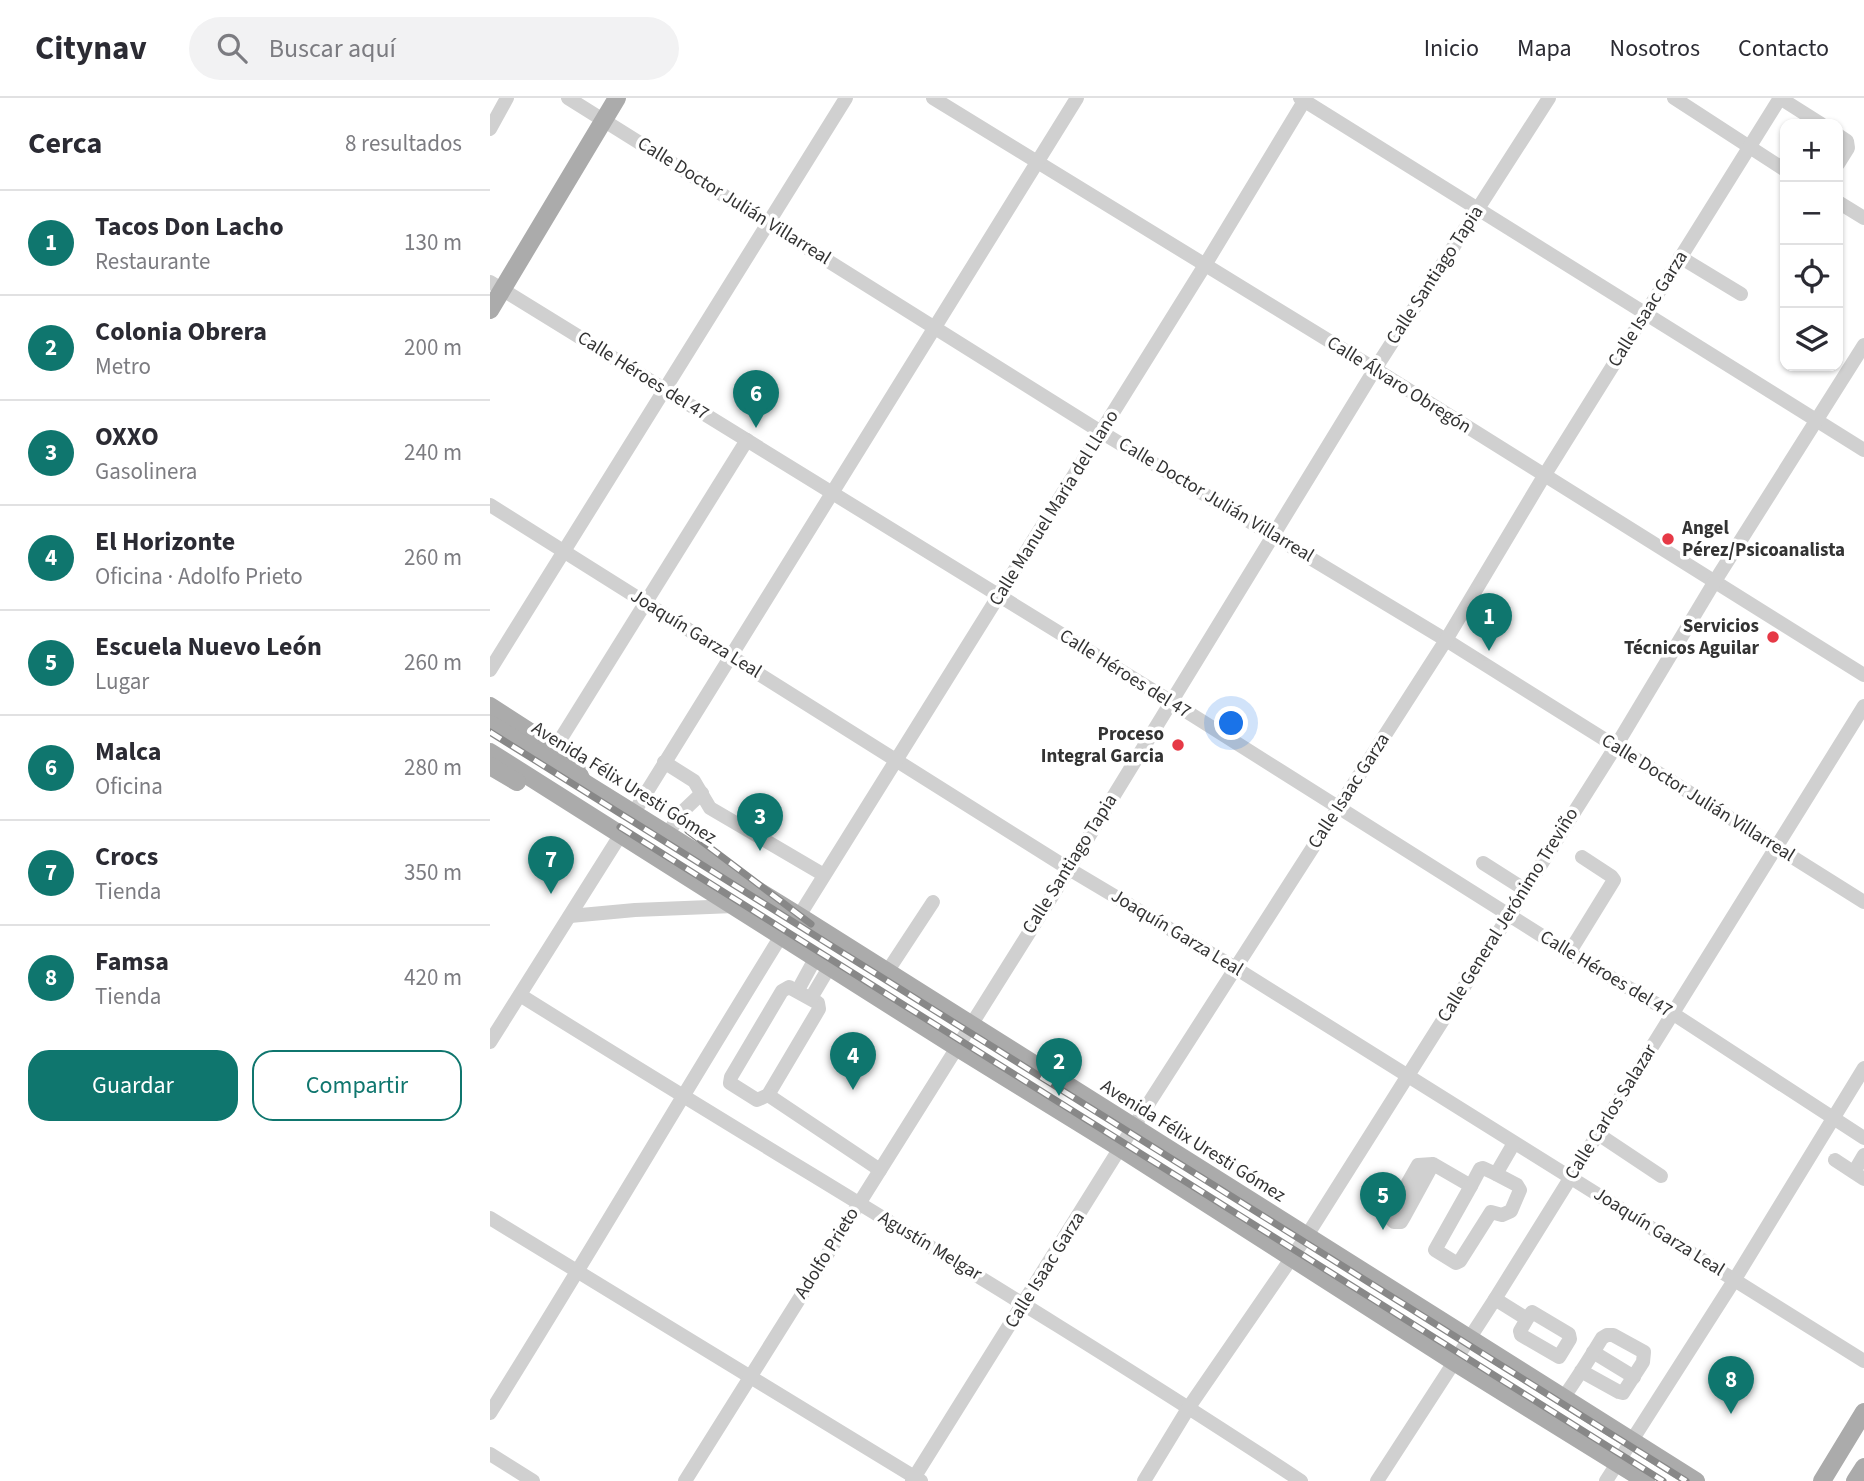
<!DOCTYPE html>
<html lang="es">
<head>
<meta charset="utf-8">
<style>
  :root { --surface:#fff; --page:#f2f2f3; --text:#2b2b33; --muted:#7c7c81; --line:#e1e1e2; --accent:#0f766e }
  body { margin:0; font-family:"Source Sans 3",sans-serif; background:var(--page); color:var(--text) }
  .controls { position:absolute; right:21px; top:21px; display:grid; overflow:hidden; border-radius:14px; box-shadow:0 2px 5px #0004 }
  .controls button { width:63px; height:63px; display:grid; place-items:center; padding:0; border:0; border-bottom:2px solid var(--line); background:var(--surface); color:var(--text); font:35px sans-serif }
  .you { position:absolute; left:742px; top:626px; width:24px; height:24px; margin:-18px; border:5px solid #fff; border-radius:50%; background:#1a73e8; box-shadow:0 0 0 10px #1a73e833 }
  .badge { display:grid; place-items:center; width:46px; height:46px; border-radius:50%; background:var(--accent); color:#fff; font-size:23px; font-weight:700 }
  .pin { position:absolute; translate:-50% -58px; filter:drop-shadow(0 2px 4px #0008) }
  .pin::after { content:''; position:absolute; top:37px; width:24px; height:21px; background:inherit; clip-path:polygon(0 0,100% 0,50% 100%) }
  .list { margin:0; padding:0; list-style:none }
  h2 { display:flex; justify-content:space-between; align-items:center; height:91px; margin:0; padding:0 28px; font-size:30px }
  h2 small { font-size:23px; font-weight:400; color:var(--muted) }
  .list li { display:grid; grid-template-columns:46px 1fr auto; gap:21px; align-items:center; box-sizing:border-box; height:105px; padding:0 28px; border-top:2px solid var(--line) }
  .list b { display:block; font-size:26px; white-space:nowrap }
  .list p { margin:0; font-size:23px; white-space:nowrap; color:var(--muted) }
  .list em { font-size:23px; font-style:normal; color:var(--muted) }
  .actions { display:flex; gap:14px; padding:21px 28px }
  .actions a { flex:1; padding:16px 0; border:2px solid var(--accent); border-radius:21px; text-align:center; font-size:24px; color:var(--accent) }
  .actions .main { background:var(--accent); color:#fff }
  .icon { flex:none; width:38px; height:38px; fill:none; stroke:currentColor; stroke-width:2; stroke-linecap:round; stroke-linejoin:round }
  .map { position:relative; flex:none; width:1374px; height:1383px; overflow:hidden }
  header { display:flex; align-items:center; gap:42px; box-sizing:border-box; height:98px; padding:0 35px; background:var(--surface); border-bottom:2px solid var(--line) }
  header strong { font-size:33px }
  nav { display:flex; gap:38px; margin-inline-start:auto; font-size:24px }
  .search { width:490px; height:63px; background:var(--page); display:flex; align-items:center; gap:18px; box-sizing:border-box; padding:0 24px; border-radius:38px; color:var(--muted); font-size:26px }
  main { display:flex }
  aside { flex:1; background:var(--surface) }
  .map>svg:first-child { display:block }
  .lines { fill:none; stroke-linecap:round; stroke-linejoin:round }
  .minor { stroke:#d0d0d0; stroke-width:14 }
  .major { stroke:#ababab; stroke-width:18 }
  .rail-casing { stroke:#888; stroke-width:7 }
  .rail { stroke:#fff; stroke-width:4.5; stroke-dasharray:13; stroke-linecap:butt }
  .poi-dot { fill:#e63946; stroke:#fff; stroke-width:2.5 }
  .labels { text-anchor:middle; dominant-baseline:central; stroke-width:7; stroke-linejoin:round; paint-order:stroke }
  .street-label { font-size:19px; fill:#333; stroke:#fff }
  .poi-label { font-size:19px; font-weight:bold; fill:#333; stroke:#fff; text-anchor:end }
</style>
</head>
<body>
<header>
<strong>Citynav</strong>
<div class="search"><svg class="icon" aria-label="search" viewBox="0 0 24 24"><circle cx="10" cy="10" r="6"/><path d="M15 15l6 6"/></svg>Buscar aquí</div>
<nav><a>Inicio</a><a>Mapa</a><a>Nosotros</a><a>Contacto</a></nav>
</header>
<main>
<aside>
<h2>Cerca<small>8 resultados</small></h2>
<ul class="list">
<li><span class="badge">1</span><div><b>Tacos Don Lacho</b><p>Restaurante</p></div><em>130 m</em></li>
<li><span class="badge">2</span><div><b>Colonia Obrera</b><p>Metro</p></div><em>200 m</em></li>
<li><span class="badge">3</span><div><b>OXXO</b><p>Gasolinera</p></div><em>240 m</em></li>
<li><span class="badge">4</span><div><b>El Horizonte</b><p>Oficina · Adolfo Prieto</p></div><em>260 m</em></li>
<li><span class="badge">5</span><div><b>Escuela Nuevo León</b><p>Lugar</p></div><em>260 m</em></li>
<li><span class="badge">6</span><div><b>Malca</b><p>Oficina</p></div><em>280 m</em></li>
<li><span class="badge">7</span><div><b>Crocs</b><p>Tienda</p></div><em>350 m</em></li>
<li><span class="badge">8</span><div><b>Famsa</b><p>Tienda</p></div><em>420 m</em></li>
</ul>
<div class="actions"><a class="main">Guardar</a><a>Compartir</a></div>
</aside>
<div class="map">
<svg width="1374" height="1383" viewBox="0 0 1374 1383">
  <rect width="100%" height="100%" fill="#fff"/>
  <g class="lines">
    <g class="minor">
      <path d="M78,0L611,334L956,542L1374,804"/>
      <path d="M443,0L885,271L1374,577"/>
      <path d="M810,0L1374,352"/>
      <path d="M1184,0L1295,72"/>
      <path d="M0,31L17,0"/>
      <path d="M1348,37L1357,43L1358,50L1348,66"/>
      <path d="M1348,104L1374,120"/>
      <path d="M1190,159L1251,196"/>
      <path d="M0,184L680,603L1079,855L1182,915L1374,1040"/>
      <path d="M0,407L579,771L747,871L1374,1263"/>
      <path d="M0,572L356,0"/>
      <path d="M65,650L257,342"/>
      <path d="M174,664L204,683L220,710L334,777"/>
      <path d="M143,716L587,0"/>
      <path d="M177,737L191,715L212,695"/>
      <path d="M993,765L1034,791"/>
      <path d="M80,818L145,812L244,808"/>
      <path d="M309,818L715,167L816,0"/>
      <path d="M1079,855L1124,782L1121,778L1092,759"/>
      <path d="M397,874L443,804"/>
      <path d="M299,889L328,905L329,911L278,997L267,1002L240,985L241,979L292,893Z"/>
      <path d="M308,892L326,859"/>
      <path d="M30,897C290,1060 555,1214 811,1383"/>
      <path d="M321,900L340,868"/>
      <path d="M0,944L131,736"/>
      <path d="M278,997L390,1072"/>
      <path d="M1108,1036L1171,1078"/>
      <path d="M1345,1062L1374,1081"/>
      <path d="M943,1066L914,1119L911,1124H904L900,1120V1116L928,1067L943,1066L981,1088L990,1071L993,1070L1006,1076"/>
      <path d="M1364,1074L1374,1057"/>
      <path d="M981,1088L945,1152L966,1165L970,1163L1001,1114L1012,1117L1021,1113L1030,1092L1027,1087L1006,1076L1024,1045"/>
      <path d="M0,1120L431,1383"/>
      <path d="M1005,1201L1037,1221L1042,1214L1079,1236L1080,1241L1069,1259L1031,1237L1030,1233L1037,1221"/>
      <path d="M1103,1254L1144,1279"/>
      <path d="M1074,1299C1087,1280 1100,1260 1112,1240L1117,1237H1123L1154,1254L1153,1264L1133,1295L1129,1294L1091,1273"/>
      <path d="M0,1315C99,1157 193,996 291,838"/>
      <path d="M0,1356L43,1383"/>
      <path d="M195,1383L579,771L885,271L1059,0"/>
      <path d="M422,1383L630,1050L956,542L1054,378L1290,0L1331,26"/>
      <path d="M654,1383L699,1309L816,1139L1126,648L1225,483L1374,247"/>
      <path d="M887,1383L1005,1201L1374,608"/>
      <path d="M1116,1383L1245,1181L1374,970"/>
    </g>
    <g class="major">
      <path d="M0,212L127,0"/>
      <path d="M0,608L76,657L85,667L93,685"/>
      <path d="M0,626L309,818L1206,1383"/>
      <path d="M0,654L466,949L630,1050L964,1264L1156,1383"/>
      <path d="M0,668L27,684"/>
      <path d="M1332,1383L1374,1314"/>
      <path d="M1365,1383L1374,1369"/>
    </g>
    <g class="rail-casing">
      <g id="rail">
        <path d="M0,634L1196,1383"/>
        <path d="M130,729L1173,1383"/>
        <path d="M198,733L321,826"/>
      </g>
    </g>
    <use href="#rail" class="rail"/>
  </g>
  <g class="poi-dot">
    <circle cx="1178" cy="441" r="7"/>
    <circle cx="1283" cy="539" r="7"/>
    <circle cx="688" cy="647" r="7"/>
  </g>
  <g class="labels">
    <g class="street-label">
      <text transform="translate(244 103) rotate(32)">Calle Doctor Julián Villarreal</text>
      <text transform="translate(945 177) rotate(-57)">Calle Santiago Tapia</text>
      <text transform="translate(1158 211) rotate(-58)">Calle Isaac Garza</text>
      <text transform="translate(153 278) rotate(32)">Calle Héroes del 47</text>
      <text transform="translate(909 287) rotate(32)">Calle Álvaro Obregón</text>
      <text transform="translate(726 402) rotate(31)">Calle Doctor Julián Villarreal</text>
      <text transform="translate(564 410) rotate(-58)">Calle Manuel Maria del Llano</text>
      <text transform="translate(206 536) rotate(32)">Joaquín Garza Leal</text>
      <text transform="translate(635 576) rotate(32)">Calle Héroes del 47</text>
      <text transform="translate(134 685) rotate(32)">Avenida Félix Uresti Gómez</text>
      <text transform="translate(859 693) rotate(-57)">Calle Isaac Garza</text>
      <text transform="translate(1208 700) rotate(32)">Calle Doctor Julián Villarreal</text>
      <text transform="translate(580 766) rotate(-58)">Calle Santiago Tapia</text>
      <text transform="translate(1018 817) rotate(-58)">Calle General Jerónimo Treviño</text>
      <text transform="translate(687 835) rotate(31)">Joaquín Garza Leal</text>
      <text transform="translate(1116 876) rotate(31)">Calle Héroes del 47</text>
      <text transform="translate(1121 1014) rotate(-58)">Calle Carlos Salazar</text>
      <text transform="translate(703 1043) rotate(32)">Avenida Félix Uresti Gómez</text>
      <text transform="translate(1169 1134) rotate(32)">Joaquín Garza Leal</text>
      <text transform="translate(440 1148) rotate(31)">Agustín Melgar</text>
      <text transform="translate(337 1155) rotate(-58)">Adolfo Prieto</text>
      <text transform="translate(555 1172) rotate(-58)">Calle Isaac Garza</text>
    </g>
    <g class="poi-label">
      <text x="1192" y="430" text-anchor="start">Angel<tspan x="1192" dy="22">Pérez/Psicoanalista</tspan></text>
      <text x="1269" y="528">Servicios<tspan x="1269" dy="22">Técnicos Aguilar</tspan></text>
      <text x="674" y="636">Proceso<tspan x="674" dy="22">Integral Garcia</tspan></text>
    </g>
  </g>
</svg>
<div class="controls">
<button>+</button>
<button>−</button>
<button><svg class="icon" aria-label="locate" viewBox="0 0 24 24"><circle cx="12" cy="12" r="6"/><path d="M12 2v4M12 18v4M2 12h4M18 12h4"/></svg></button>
<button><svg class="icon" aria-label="layers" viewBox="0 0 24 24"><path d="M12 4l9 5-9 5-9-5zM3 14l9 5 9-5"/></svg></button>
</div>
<div class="you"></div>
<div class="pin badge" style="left:999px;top:553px">1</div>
<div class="pin badge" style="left:569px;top:998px">2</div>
<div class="pin badge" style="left:270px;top:753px">3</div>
<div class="pin badge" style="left:363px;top:992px">4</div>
<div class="pin badge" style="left:893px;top:1132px">5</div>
<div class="pin badge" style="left:266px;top:330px">6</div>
<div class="pin badge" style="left:61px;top:796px">7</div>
<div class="pin badge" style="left:1241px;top:1316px">8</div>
</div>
</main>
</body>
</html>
